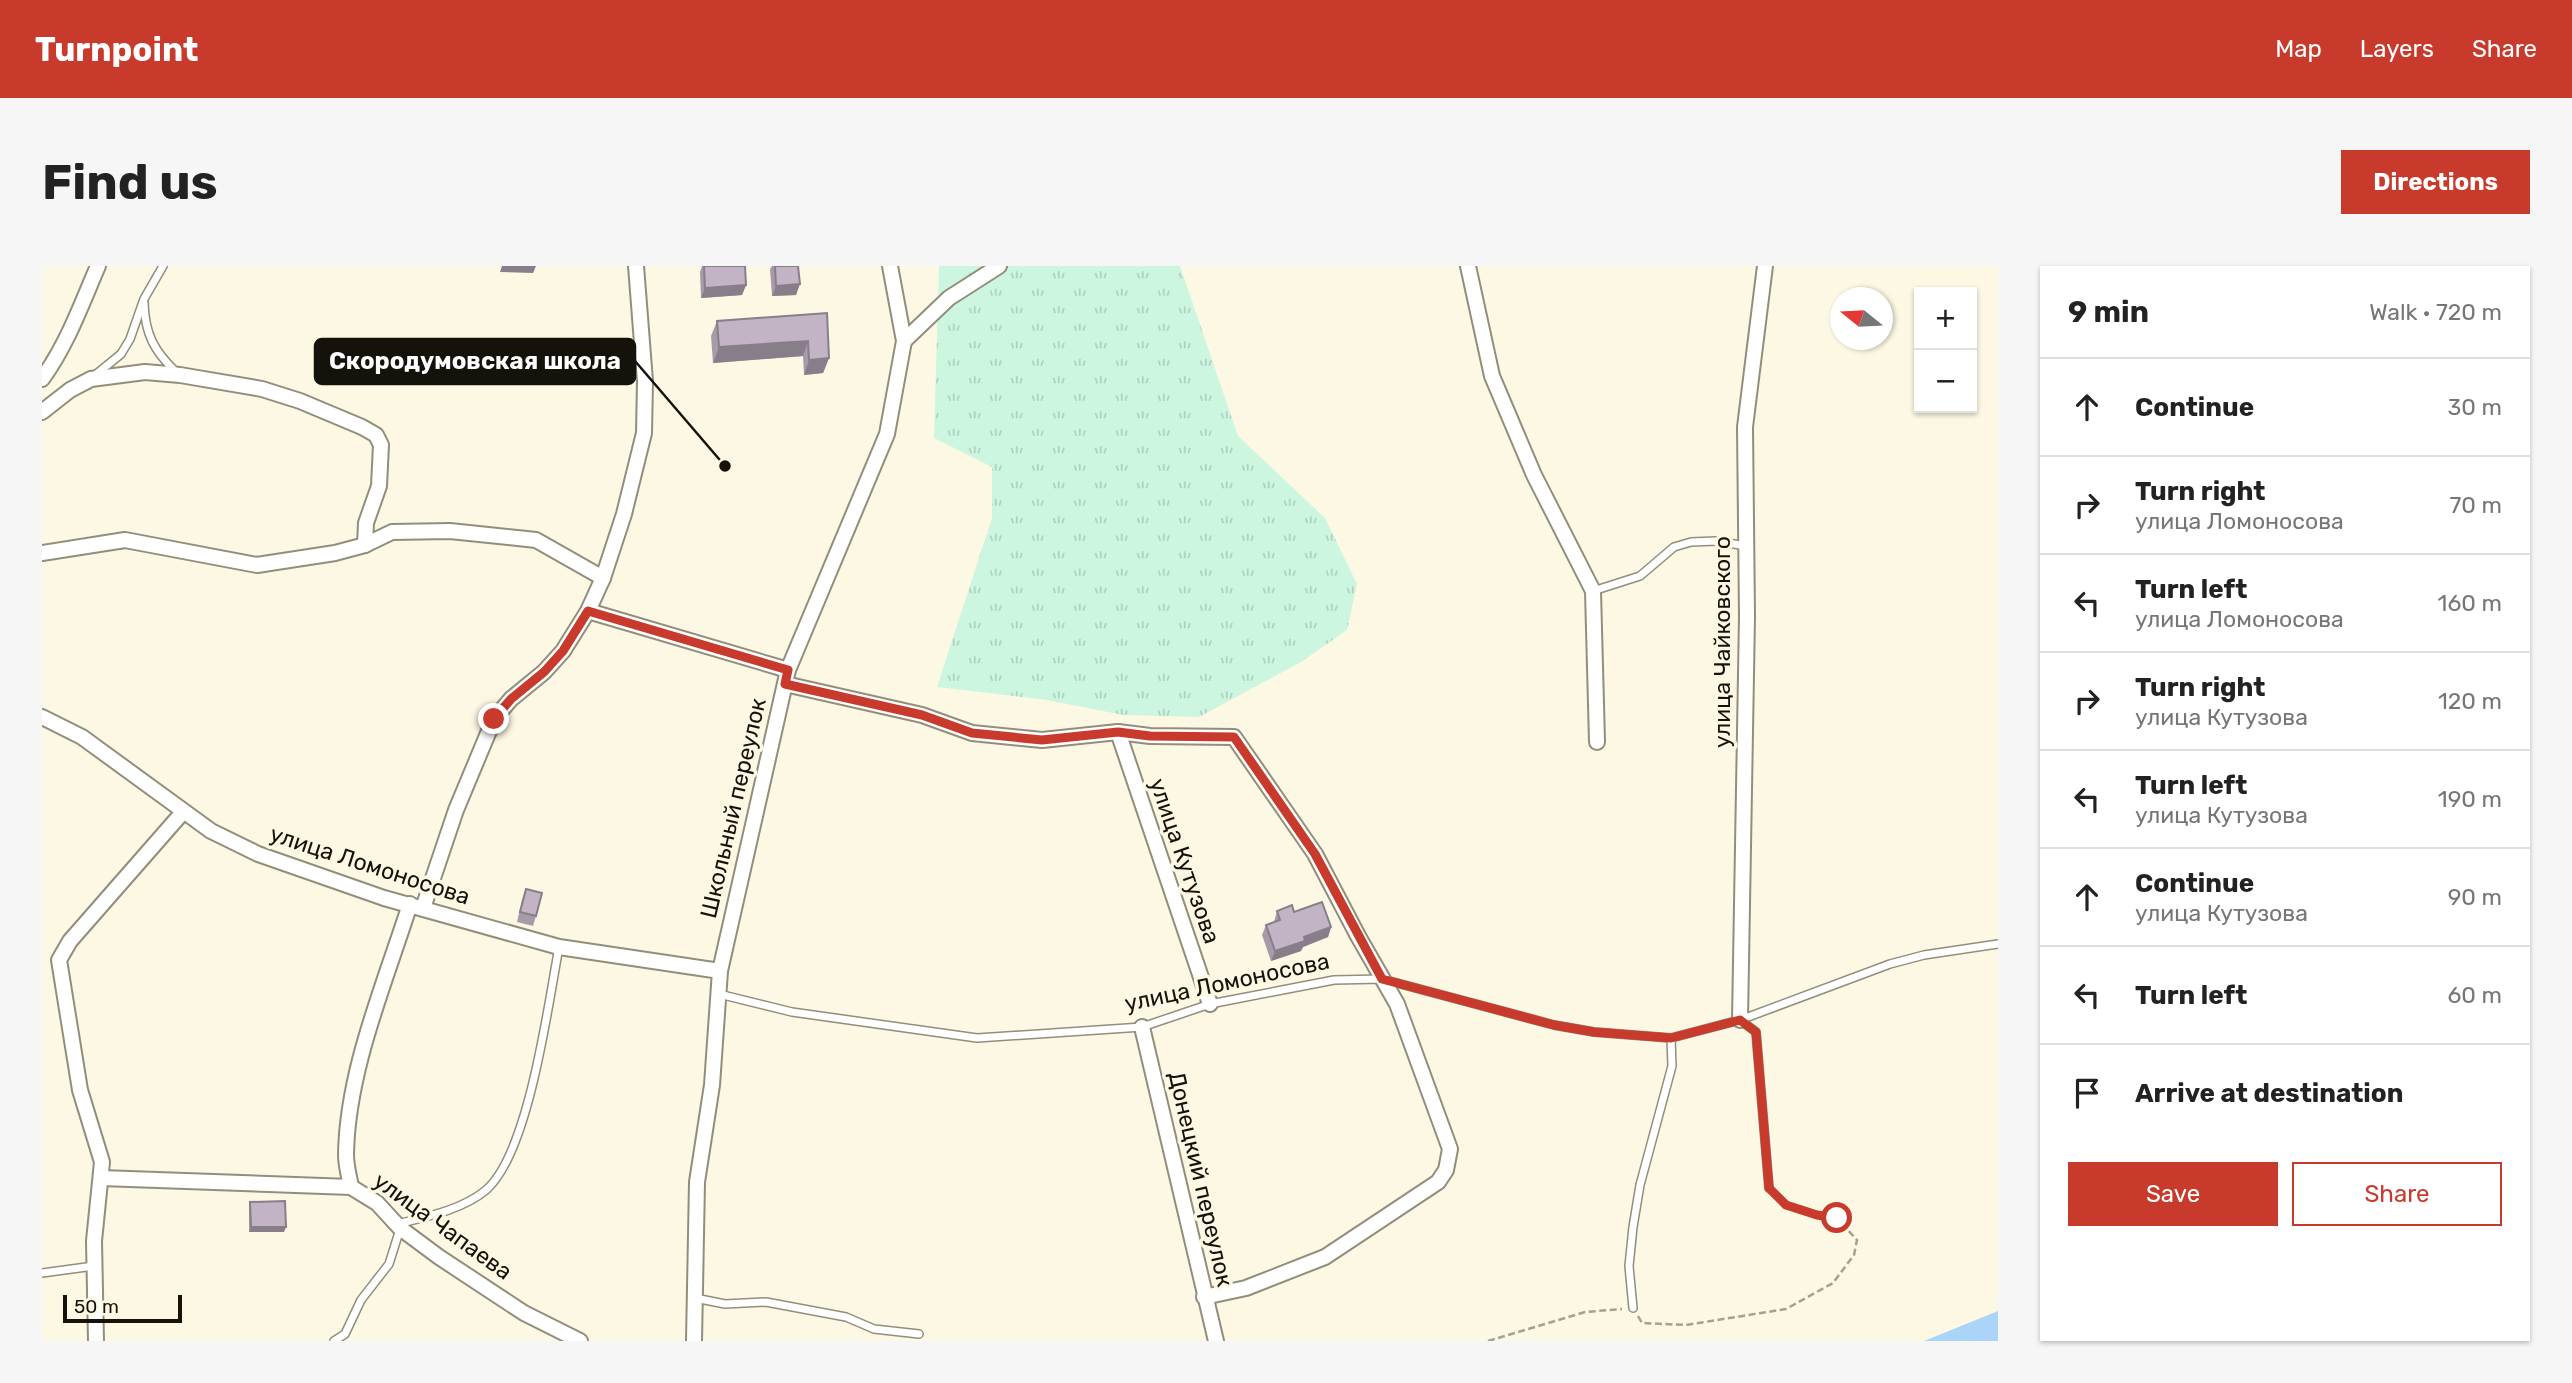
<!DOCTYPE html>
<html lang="en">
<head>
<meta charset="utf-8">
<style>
  :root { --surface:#fff; --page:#f6f6f6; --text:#222; --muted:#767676; --line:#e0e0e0; --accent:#c73a2c }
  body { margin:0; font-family:Rubik,sans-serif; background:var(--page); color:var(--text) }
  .controls { position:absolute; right:21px; top:21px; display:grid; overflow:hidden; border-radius:0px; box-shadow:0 2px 5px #0004 }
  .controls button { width:63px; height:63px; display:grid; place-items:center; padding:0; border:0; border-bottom:2px solid var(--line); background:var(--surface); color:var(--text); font:35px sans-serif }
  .compass { position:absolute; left:1788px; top:21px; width:63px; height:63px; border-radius:50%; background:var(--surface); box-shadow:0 2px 5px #0004; rotate:288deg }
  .scale { position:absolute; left:21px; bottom:18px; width:119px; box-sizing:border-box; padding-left:7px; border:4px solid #14120b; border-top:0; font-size:19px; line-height:24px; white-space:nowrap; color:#14120b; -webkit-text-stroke:5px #fdf8e3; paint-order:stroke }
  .stop { position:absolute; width:21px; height:21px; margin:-16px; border:5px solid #c73a2c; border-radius:50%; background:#fff }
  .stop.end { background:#c73a2c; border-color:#fff; box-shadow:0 2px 7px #0008 }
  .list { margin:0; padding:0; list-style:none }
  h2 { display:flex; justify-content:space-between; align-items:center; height:91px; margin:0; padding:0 28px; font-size:30px }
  h2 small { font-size:23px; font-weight:400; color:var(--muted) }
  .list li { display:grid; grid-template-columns:46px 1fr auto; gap:21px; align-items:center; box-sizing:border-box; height:98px; padding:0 28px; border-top:2px solid var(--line) }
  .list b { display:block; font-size:26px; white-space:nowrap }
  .list p { margin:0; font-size:23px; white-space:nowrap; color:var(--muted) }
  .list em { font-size:23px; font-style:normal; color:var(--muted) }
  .actions { display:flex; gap:14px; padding:21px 28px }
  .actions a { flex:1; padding:16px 0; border:2px solid var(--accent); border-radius:0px; text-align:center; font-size:24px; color:var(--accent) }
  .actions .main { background:var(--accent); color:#fff }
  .icon { flex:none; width:38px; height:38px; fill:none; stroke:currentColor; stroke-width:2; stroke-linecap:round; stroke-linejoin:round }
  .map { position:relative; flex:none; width:1956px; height:1075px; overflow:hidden; border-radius:0px }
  header { display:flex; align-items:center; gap:42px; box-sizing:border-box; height:98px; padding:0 35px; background:var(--accent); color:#fff }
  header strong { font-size:33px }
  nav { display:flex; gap:38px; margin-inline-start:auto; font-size:24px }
  .intro { display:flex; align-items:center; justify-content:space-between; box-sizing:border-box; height:168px; padding:0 42px }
  h1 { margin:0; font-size:49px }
  .button { padding:18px 32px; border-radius:0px; background:var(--accent); color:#fff; font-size:24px; font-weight:700 }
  main { display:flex; gap:42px; padding:0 42px }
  aside { flex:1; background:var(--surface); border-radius:0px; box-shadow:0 2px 5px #0004 }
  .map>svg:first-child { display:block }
  .grass { fill:url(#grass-tufts) }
  .water { fill:#abd5f8 }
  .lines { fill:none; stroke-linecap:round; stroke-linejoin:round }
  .lane-casing { stroke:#938e7b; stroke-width:10 }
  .street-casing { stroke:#938e7b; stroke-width:18 }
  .path { stroke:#a5a192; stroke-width:2.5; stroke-dasharray:7 3.5; stroke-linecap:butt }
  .lane { stroke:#fff; stroke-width:7 }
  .street { stroke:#fff; stroke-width:14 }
  .wall { fill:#a89ba9 }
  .shaded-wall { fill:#887e8a }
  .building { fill:#c3b4c5; stroke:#887e8a; stroke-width:2 }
  .route { stroke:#c73a2c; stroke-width:9 }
  .labels { text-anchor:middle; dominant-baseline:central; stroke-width:7; stroke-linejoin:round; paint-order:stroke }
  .street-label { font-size:23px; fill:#14120b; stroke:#fdf8e3 }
  .leader { fill:none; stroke:#14120b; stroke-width:2.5 }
  .callout-dot { fill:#14120b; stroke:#fdf8e3; stroke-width:2.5 }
  .callout { fill:#14120b; stroke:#14120b; stroke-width:2.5 }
  .callout-label { font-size:24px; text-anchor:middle; font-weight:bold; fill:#fff }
</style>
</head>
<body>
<header>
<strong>Turnpoint</strong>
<nav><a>Map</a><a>Layers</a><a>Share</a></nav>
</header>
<div class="intro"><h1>Find us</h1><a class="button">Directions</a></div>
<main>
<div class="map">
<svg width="1956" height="1075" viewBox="0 0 1956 1075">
  <defs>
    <pattern id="grass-tufts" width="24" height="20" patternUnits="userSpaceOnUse" patternTransform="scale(1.75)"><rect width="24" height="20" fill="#ccf6df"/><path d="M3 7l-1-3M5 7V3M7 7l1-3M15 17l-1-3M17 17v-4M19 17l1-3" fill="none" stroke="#aed2be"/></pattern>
  </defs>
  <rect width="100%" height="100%" fill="#fdf8e3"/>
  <path class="grass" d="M897,0H1138L1196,170L1283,252L1315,318L1305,364L1259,396L1157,451L1081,449L1005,434L895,421L950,252V201L892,172Z"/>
  <path class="water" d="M1956,1045V1075H1882Z"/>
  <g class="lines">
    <g class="lane-casing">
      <g id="lane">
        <path d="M102,37C103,68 112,85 134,106"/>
        <path d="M52,110L79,88L88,73L102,33L121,0"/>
        <path d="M1551,325L1598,310L1632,281L1649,276L1674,275L1704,280"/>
        <path d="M677,728L750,746L935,772L1100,761L1168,738L1292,714L1340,713L1512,759L1552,766L1629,772L1698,754L1848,698L1882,689L1956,678"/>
        <path d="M1698,754L1714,766L1727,922"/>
        <path d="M355,958C384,951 420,944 444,924C487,887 506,739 517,681"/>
        <path d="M0,1007L52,1000"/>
        <path d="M653,1032L683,1038L724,1036L804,1051L832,1063L877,1068"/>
        <path d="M1591,1042L1587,1000L1591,961L1598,919L1630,800L1629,772"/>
        <path d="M292,1075L303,1068L319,1034L347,998L358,963"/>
      </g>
    </g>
    <g class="street-casing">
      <g id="street">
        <path d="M1426,0L1450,110L1492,209L1551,325L1555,476"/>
        <path d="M862,75L907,32L957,0"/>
        <path d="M0,113C25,79 39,39 56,0"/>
        <path d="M0,146L28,124L49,113L103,106L138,109L220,123L258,135L320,161L334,169L339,179L337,220L324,257L323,279"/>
        <path d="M0,287L83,274L215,299L293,287L323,279L350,266L408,265L494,274L561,312"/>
        <path d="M546,345L746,404"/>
        <path d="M743,418L880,449L930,467L1000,474L1076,466L1108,470L1192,471L1273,588L1316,670L1355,738L1408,883L1404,904L1396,916L1283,991L1204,1022L1162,1031"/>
        <path d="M0,451L40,471L169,565L216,588L342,632L517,681L678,705"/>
        <path d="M1076,466L1168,738"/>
        <path d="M381,642L414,544L452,453L469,433L502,406L521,385L546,345L561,312L582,248L602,167L603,115L594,0"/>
        <path d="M1698,754L1705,350L1703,161L1723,0"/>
        <path d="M1100,761L1174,1075"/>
        <path d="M59,912L309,921L335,937L358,962L397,991L482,1047L538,1075"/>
        <path d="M309,921C307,910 304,899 304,889C305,805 343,717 368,638"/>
        <path d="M54,1075L52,975L60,896L38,824L17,694L28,675L141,546"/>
        <path d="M652,1075L655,916L670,819L678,705L746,404L845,168L862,75L848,0"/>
      </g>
    </g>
    <g class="path">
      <path d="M1596,1050L1600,1057L1644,1059L1744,1043L1791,1017L1812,989L1815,974L1795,952C1773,949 1751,945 1734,930"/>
      <path d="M1446,1075L1543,1046L1580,1043"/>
    </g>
    <use href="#lane" class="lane"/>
    <use href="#street" class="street"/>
  </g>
  <g class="wall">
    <path d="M660,0H703L704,19L700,29L659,32L658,6Z"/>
    <path d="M730,0H756L754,29L730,30L728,3Z"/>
    <path d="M785,47L787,92L781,107L762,109L761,90L671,97L669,70L675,55Z"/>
    <path d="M484,623L494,650L491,660L475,656L480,634Z"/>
    <path d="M1235,645L1252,646L1289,661L1286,671L1261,681L1259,685L1229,695L1220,669L1224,659L1232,656Z"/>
    <path d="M208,936L242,966H207V941Z"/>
  </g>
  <g class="shaded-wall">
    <path d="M460,0H494L491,7L458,6Z"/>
    <path d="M758,18L754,29L730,30L734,20Z"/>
    <path d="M704,19L700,29L659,32L663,22Z"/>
    <path d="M766,75L761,90L671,97L677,81Z"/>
    <path d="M787,92L781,107L762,109L767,94Z"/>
    <path d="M1289,661L1286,671L1261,681L1259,685L1229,695L1233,685L1262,671Z"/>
    <path d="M209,961H244L242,966H207Z"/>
  </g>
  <g class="building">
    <path d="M662,0H703L704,19L663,22Z"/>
    <path d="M733,0H756L758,18L734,20Z"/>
    <path d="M785,47L787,92L767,94L766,75L677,81L675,55Z"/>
    <path d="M484,623L500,627L494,650L478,646Z"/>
    <path d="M1280,636L1289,661L1262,671L1263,675L1233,685L1224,659L1238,654L1235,645L1250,639L1252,646Z"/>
    <path d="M243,935L244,961H209L208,936Z"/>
  </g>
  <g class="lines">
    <path class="route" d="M452,453L469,433L502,406L521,385L546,345L746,404L743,418L880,449L930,467L1000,474L1076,466L1108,470L1192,471L1273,588L1340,713L1512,759L1552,766L1629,772L1698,754L1714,766L1727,922L1744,939L1775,949L1795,952"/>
  </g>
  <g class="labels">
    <g class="street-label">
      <text transform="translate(1680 376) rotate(-90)">улица Чайковского</text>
      <text transform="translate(691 542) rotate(-77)">Школьный переулок</text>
      <text transform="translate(1143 595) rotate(71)">улица Кутузова</text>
      <text transform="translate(328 599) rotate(18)">улица Ломоносова</text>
      <text transform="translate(1185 716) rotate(-12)">улица Ломоносова</text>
      <text transform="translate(1159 913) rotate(77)">Донецкий переулок</text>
      <text transform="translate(401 960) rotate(36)">улица Чапаева</text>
    </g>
  </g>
  <path class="leader" d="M683 200L593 95"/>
  <circle class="callout-dot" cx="683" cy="200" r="7"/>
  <rect class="callout" x="273" y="73" width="320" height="45" rx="7"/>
  <g class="callout-label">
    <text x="433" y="103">Скородумовская школа</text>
  </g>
</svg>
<div class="controls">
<button>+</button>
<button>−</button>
</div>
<svg class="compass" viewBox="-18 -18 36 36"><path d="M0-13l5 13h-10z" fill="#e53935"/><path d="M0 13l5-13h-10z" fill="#767676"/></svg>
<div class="scale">50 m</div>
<div class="stop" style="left:1795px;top:952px"></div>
<div class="stop end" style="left:452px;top:453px"></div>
</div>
<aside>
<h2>9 min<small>Walk · 720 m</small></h2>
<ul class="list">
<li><svg class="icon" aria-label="ahead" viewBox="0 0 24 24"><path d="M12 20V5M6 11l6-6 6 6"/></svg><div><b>Continue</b></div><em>30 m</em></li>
<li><svg class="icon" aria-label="right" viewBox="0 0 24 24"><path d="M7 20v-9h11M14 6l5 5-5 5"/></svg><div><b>Turn right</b><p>улица Ломоносова</p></div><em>70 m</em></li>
<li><svg class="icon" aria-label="left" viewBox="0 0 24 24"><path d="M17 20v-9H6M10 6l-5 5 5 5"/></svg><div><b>Turn left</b><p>улица Ломоносова</p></div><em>160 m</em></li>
<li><svg class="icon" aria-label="right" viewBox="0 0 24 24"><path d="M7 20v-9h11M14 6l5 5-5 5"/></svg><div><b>Turn right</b><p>улица Кутузова</p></div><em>120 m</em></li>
<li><svg class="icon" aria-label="left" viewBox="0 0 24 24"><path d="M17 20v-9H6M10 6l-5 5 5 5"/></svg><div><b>Turn left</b><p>улица Кутузова</p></div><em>190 m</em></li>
<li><svg class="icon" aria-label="ahead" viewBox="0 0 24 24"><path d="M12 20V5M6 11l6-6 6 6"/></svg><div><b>Continue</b><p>улица Кутузова</p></div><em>90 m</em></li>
<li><svg class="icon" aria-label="left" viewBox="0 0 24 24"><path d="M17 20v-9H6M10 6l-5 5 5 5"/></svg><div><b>Turn left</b></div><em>60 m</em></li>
<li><svg class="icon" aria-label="arrive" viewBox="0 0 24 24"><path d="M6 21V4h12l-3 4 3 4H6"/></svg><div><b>Arrive at destination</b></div></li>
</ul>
<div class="actions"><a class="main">Save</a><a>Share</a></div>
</aside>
</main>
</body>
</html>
